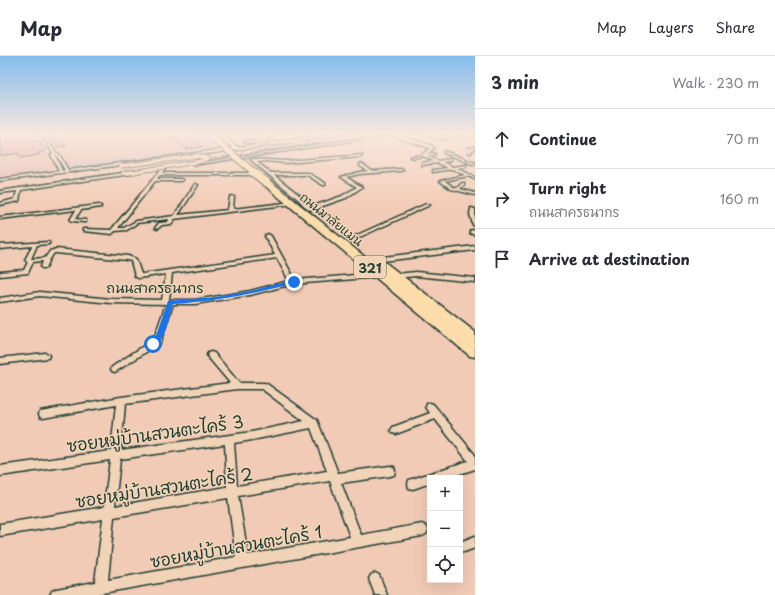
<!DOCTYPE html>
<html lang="en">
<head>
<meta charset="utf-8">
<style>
  :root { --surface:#fff; --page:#f2f2f3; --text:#2b2b33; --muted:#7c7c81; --line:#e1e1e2 }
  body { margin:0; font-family:"Playpen Sans","Playpen Sans Thai",sans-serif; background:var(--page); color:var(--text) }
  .controls { position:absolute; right:12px; bottom:12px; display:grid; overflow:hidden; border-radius:0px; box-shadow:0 4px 16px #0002 }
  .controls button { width:36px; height:36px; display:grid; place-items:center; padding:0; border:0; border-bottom:1px solid var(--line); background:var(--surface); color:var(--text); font:20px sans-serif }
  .stop { position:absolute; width:12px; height:12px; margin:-9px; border:3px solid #1a73e8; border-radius:50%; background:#fff }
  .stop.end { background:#1a73e8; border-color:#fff; box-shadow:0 1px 4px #0008 }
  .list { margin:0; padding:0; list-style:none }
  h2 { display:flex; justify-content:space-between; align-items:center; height:52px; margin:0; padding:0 16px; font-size:17px }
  h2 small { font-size:13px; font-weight:400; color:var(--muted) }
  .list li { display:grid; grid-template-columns:26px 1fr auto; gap:12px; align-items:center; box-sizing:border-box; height:60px; padding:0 16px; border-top:1px solid var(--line) }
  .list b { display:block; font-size:15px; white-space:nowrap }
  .list p { margin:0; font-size:13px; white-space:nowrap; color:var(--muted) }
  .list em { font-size:13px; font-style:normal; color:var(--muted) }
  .icon { flex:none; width:22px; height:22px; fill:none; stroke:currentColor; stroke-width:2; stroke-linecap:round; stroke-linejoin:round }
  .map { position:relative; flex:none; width:475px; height:539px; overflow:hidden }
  header { display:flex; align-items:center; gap:24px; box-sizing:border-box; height:56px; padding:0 20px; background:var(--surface); border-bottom:1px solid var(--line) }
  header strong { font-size:19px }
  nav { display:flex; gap:22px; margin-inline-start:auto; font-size:14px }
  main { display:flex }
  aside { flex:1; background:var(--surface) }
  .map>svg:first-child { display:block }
  .built { fill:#e7bdae }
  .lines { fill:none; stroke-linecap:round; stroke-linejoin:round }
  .canal { fill:#92cbf1; fill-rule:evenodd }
  .building { fill:#daa8a4; stroke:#1f3d34 }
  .street-casing { stroke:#1f3d34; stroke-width:3 }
  .secondary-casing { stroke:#1f3d34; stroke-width:3 }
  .highway-casing { stroke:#1f3d34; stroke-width:3 }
  .street { fill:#f1d4b7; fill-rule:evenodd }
  .secondary { fill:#f1d4b7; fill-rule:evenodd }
  .highway { fill:#fddcac; fill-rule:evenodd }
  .rail { stroke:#1f3d34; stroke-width:1; stroke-dasharray:3 1.5; stroke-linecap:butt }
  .street-bridge-far1-casing { stroke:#1f3d34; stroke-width:5; stroke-linecap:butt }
  .street-bridge-casing { stroke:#1f3d34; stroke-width:6; stroke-linecap:butt }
  .highway-bridge-far1-casing { stroke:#1f3d34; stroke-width:8; stroke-linecap:butt }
  .highway-bridge-casing { stroke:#1f3d34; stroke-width:10; stroke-linecap:butt }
  .street-bridge-far1 { stroke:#f1d4b7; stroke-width:3.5 }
  .street-bridge { stroke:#f1d4b7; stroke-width:4 }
  .highway-bridge-far1 { stroke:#fddcac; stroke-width:6 }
  .highway-bridge { stroke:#fddcac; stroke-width:8 }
  .route { fill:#1a73e8 }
  .labels { text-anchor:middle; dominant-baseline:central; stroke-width:3; stroke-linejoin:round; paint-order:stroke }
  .far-street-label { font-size:12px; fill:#1f3d34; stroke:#f1d4b7 }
  .shield { fill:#f1d4b7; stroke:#5e6a5b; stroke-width:1 }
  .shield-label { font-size:13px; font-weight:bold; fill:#1f3d34 }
  .street-label { font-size:14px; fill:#1f3d34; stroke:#f1d4b7 }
  .near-street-label { font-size:17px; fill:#1f3d34; stroke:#f1d4b7 }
</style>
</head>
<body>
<header>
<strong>Map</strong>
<nav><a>Map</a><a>Layers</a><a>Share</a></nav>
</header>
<main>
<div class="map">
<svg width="475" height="539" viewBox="0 0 475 539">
  <rect width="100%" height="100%" fill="#f2cbb6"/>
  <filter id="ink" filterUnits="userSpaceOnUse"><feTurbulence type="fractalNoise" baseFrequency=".025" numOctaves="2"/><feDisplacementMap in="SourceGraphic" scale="8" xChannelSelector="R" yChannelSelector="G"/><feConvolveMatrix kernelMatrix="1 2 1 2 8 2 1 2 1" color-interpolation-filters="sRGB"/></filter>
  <g filter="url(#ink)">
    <path class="built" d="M0,78H200L217,91L215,93L0,123Z"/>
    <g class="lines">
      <g class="canal">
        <path d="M22,78H35L21,80Z"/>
        <path d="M196,78H198L214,90L69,112L67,111L211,90Z"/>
        <rect x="473" y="78" width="2" height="1"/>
      </g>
    </g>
    <g class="building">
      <path d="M0,78H29L32,86L40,85L42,91L43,90L46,95L38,97L39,99L20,102L18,97L0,100Z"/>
      <path d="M49,78H58L66,90L57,91Z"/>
      <path d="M184,78L188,80L202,91L186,93L166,79Z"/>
    </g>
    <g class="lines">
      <g class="street-casing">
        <g id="street">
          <path d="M42,78H44L56,97L59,98L68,114L271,87L262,78H264L275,86L303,82L297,78H299L306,82L339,78H344L308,84L307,85L305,84L275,89L0,125V123L59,115L51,99L53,98ZM55,99L57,100L65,114L62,115Z"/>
          <path d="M388,78H393L430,89L434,92L427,98L433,97L435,98L428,100L438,105L450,103V105L442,106L453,111L466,109V111L457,112L475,121V123L468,120L445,125L453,131L457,132L462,127H464V129L460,133L475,137V139L451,133L440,125L465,119L452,113L433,116V114L448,112L438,107L422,109V107L434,105L423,100L412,102L410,101L422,99L430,92L391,79L194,109L192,108Z"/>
          <path d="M427,78L440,81L462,78H466L444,82L445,83L443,84L427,79Z"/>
          <path d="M245,84L258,86L260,87L258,88L244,86Z"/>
          <path d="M475,91V93L471,94V97H469L468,92Z"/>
          <path d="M444,95L475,107V109L444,97Z"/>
          <path d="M362,99L361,101L285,107L266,105L257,106L271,117H308L325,127V129H323L307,119H274L303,142L311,151L342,140L357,131L341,121L360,116L368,115L360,110V108H362L372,115L401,113L403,114L401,115L360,118L346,121L362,131L346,142L311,154L307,153L299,144L251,104L253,103L285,105Z"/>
          <path d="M163,111L166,112L162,117H253L255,118L253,119H160L157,123H181L183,124L181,125H155L118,172H124L136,165L174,160L195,128H196L198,129L178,159L228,154L230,141L232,140L234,141L233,153L293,146L295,147L293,148L174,163L172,168L162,169L157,173L155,172L159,167L168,166L169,163L137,167L127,174L115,175L112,178L83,175V173H85L111,174Z"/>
          <path d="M130,116H131V118L21,134L19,145L0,149V147L15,143L17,135L0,137V135Z"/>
          <path d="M426,148L430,149L351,185L349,186L346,184Z"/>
          <path d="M99,149L101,150V151L81,154L75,163L86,164V166H84L72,165L70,164L76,154L0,163V161Z"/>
          <path d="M471,152L475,153V170L473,169L470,158Z"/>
          <path d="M472,174L475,175V179L470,177V175Z"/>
          <path d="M268,178L271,180L295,224L380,217L383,219L380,221L293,228L250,239L195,248H173L160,287L115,316L112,315L111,313L112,311L154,283L166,248L111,247L40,240L0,246V242L40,236L111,243L162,244L166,218L138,222L135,220L131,205L127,204L56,197H54L50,203L46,212H42L41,211L43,205L33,206L28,217L0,220V216L24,214L28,206L25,204L32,190L0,193V189L49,186V188L37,189L31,203L45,202L50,195L56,193L128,200L136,203L141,218H142L275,199L265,180ZM277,202L289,225L250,235L195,244H169L172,217Z"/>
          <path d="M475,190V194L375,206L372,204L375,202Z"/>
          <path d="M416,216L475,222V226L416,220L396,222L393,220L396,218Z"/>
          <path d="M211,296L214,297L239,327H264L267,328L317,364L338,417L390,410L394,411L395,415L394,419L390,420L341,427L361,479L422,468L426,470L428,474L426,478L422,480L91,539H50L52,535L56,533L95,526L103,463L0,480V468L104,451L110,404L0,420V410L111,395L116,349L43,362L40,361L39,358L40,355L121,341L230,327L208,301L207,299L208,297ZM237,333H262L304,365L252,376L121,394L125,348ZM311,372L327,415L237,430L234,387L252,384ZM225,388L227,431L115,450L120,403ZM330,425L350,481L248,499L238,440ZM228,442L236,501L108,524L114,461Z"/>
          <path d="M45,297L48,298L49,300L48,302L0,308V302Z"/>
          <path d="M430,347L433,348L475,399V413L447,422H430V427L413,433L409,432L408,428L409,424L468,405L435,363L396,378L393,377L391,374L393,371L430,357L426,351L427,348Z"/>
          <path d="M475,480V492L464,496L460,494V486Z"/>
          <path d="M375,517L379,519L387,539H375L369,523L371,519Z"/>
        </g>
      </g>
      <g class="secondary-casing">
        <path id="secondary" d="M461,78L475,80V82L462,79Z"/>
      </g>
      <g class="highway-casing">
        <g id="highway">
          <path d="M215,78H221L240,93L235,94Z"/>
          <path d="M263,124H269L380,213L373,206L374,204H382L475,276V301L470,300L263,128Z"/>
        </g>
      </g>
      <use href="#street" class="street"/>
      <use href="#secondary" class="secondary"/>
      <use href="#highway" class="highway"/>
      <path class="rail" d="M0,134L377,78"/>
      <g class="street-bridge-far1-casing">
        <path id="street-bridge-far1" d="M121,110L196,100L208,102L202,105L127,117"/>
      </g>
      <g class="street-bridge-casing">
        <path id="street-bridge" d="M124,117L134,116"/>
      </g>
      <g class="highway-bridge-far1-casing">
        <path id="highway-bridge-far1" d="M208,78L255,117"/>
      </g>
      <g class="highway-bridge-casing">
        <path id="highway-bridge" d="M253,116L266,126"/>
      </g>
      <use href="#street-bridge-far1" class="street-bridge-far1"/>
      <use href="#street-bridge" class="street-bridge"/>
      <use href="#highway-bridge-far1" class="highway-bridge-far1"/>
      <use href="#highway-bridge" class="highway-bridge"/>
    </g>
  </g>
  <linearGradient id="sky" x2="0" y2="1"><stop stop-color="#85bdec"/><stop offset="0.51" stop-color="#f9e8de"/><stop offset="1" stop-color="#f9e8de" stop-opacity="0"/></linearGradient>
  <rect width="475" height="153" fill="url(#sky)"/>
  <path class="route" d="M294,224L295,227C252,238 217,245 173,248C169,260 166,285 153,291L149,288L156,280L168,245L216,241L250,235Z"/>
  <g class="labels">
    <g class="far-street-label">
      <text transform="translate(332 163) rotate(39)">ถนนมาลัยแมน</text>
    </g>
    <rect class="shield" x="354" y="200" width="32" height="22" rx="3"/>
    <g class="shield-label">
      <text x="370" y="211">321</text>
    </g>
    <g class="street-label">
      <text x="155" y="231">ถนนสาครธนากร</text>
    </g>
    <g class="near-street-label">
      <text transform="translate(155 377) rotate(-8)">ซอยหมู่บ้านสวนตะไคร้ 3</text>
      <text transform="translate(164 431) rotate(-9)">ซอยหมู่บ้านสวนตะไคร้ 2</text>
      <text transform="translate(236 490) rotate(-10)">ซอยหมู่บ้านสวนตะไคร้ 1</text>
    </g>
  </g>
</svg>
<div class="controls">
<button>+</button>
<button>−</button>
<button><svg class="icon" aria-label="locate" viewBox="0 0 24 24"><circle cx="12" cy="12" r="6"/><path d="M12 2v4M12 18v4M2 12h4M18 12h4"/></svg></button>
</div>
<div class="stop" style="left:153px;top:288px"></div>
<div class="stop end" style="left:294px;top:226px"></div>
</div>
<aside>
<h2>3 min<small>Walk · 230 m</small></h2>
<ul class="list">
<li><svg class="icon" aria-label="ahead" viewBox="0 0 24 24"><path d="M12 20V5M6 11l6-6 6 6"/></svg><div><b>Continue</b></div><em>70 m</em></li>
<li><svg class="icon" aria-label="right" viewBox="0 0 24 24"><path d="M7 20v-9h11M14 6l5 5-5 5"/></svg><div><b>Turn right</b><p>ถนนสาครธนากร</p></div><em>160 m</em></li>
<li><svg class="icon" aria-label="arrive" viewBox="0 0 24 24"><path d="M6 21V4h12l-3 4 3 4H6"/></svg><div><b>Arrive at destination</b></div></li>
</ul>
</aside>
</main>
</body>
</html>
